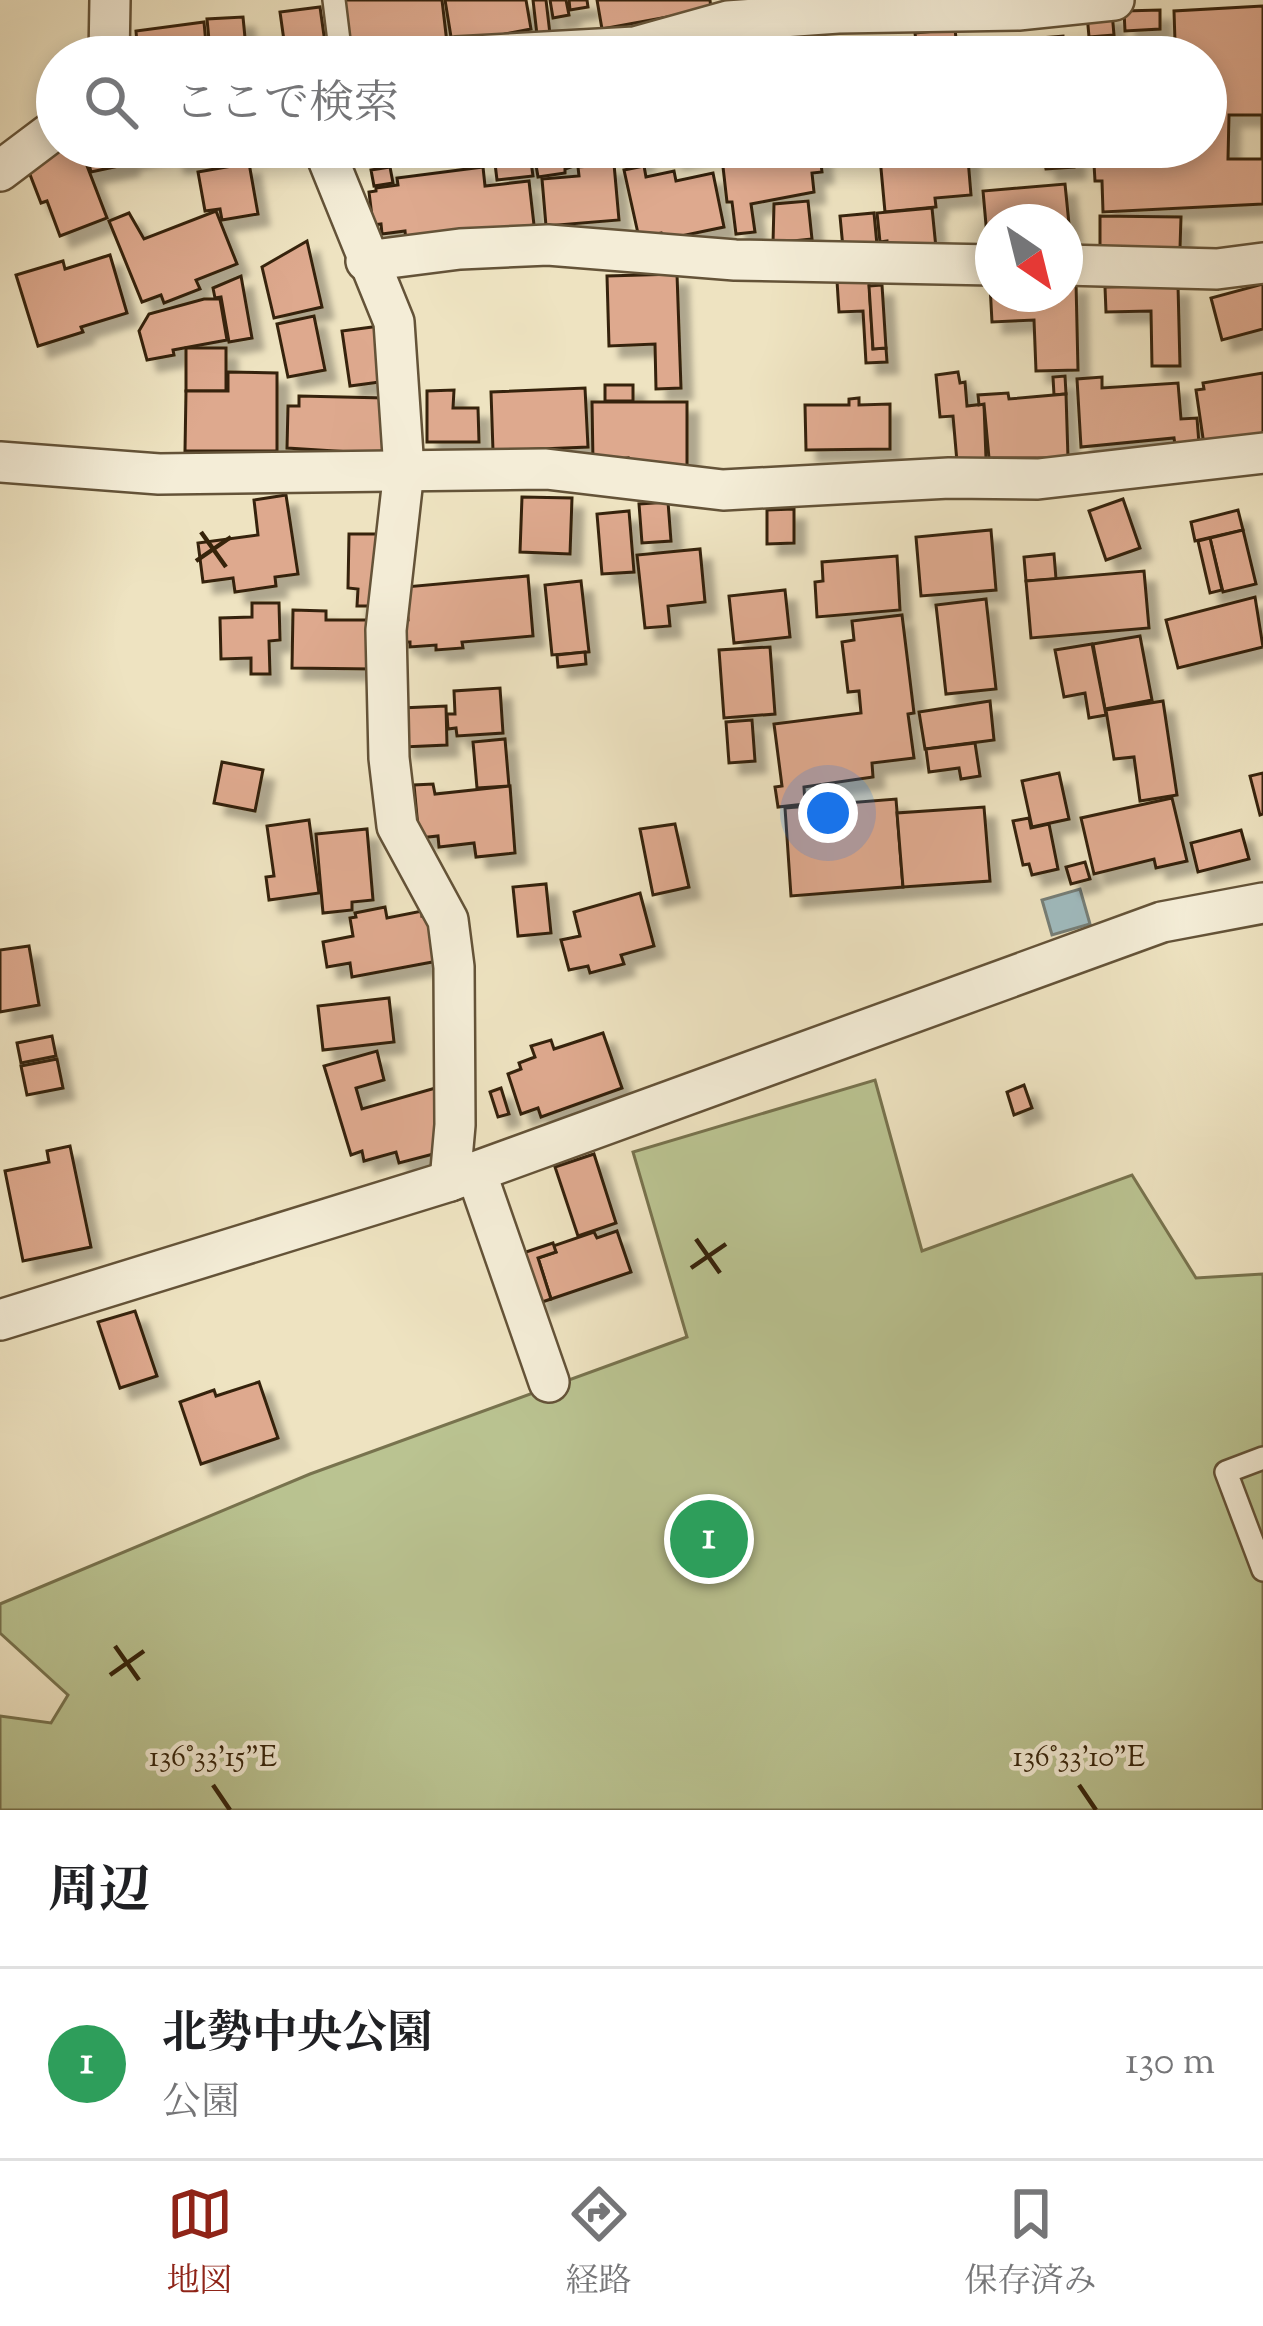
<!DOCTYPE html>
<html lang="ja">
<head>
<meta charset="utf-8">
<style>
  :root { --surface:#fff; --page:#f2f2f2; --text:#202124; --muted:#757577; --line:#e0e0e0; --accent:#8f2418 }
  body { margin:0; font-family:"Sorts Mill Goudy","Noto Serif JP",serif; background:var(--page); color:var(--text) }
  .compass { position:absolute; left:975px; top:204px; width:108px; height:108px; border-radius:50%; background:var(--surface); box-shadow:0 6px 18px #0003; rotate:145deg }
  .you { position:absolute; left:828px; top:813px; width:42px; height:42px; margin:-30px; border:9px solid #fff; border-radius:50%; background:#1a73e8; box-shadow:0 0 0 18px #1a73e833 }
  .badge { display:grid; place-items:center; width:78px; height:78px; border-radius:50%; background:var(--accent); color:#fff; font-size:39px; font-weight:700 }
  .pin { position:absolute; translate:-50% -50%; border:6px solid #fff; box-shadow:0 3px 12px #0006 }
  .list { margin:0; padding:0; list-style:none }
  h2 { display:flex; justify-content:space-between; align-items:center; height:156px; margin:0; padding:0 48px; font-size:51px }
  h2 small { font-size:39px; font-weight:400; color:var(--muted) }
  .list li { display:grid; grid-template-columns:78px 1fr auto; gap:36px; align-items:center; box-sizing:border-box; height:192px; padding:0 48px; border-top:3px solid var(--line) }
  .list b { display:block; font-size:45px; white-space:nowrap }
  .list p { margin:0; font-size:39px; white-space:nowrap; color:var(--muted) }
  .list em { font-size:39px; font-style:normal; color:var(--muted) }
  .icon { flex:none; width:66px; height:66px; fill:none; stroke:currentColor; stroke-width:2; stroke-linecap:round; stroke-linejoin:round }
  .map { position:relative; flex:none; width:1263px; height:1810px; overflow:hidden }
  .search { position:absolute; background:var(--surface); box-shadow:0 6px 18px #0003; left:36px; right:36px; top:36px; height:132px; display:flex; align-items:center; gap:30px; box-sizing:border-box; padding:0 42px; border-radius:66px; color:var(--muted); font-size:45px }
  .sheet { height:348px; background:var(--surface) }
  nav { display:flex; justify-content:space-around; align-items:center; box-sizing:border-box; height:168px; border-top:3px solid var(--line); background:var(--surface); font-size:33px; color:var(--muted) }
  nav a { display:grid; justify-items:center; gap:6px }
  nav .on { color:var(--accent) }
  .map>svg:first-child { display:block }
  .green { fill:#bac391; stroke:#78734e; stroke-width:3 }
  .water { fill:#a0bbbf; stroke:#767e77; stroke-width:3 }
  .building { fill:#dea98e; stroke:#36230a; stroke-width:3; fill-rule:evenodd; filter:url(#shadow) }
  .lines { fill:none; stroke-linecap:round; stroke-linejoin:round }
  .lane-casing { stroke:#645338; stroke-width:26 }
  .street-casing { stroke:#645338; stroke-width:44 }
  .lane { stroke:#f4edd7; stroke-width:21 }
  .street { stroke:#f4edd7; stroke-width:39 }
  .ticks { fill:none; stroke:#36230a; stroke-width:4.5 }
  .ticks-label { font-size:30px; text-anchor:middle; fill:#36230a; stroke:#f4edd7; stroke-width:9; stroke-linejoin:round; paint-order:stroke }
</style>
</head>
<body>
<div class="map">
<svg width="1263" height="1810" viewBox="0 0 1263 1810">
  <defs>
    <filter id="shadow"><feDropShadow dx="11" dy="11" stdDeviation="3" flood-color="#0004"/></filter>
  </defs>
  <rect width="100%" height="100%" fill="#eee3c1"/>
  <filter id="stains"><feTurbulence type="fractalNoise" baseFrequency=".00167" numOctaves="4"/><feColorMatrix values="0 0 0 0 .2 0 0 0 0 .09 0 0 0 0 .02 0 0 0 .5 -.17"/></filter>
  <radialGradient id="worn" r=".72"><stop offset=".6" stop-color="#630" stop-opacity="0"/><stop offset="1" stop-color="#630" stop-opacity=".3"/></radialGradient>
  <path class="green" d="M875,1080L922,1251L1132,1175L1196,1278L1263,1274V1810H0V1716L51,1723L68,1695L0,1633V1604L310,1474L687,1337L633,1152Z"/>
  <path class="water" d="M1080,889L1090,924L1052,935L1042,900Z"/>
  <g class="building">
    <path d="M342,0H442L447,43L359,52L350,48Z"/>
    <path d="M445,0H526L531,29L505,34V38L452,43Z"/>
    <path d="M533,0H546L550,34L537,35Z"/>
    <path d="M550,0H566L569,15L553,18Z"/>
    <path d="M569,0H587L588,7L570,10Z"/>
    <path d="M597,0H710L711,9L602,29Z"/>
    <path d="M1263,6V204L1103,212L1102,181H1095L1093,147H1206V57H1166L1165,42H1175L1174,11ZM1229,115H1262V159H1228Z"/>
    <path d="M320,7L326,50L286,55L280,12Z"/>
    <path d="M1160,10V29L1125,31L1124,11Z"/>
    <path d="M1112,12L1114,35L1089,37L1087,14Z"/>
    <path d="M243,17L246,48L210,51L207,19Z"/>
    <path d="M204,22L207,55L138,57L136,31Z"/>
    <path d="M955,29L958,57H918L915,33Z"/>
    <path d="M1063,36L1064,57H1028L1026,39Z"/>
    <path d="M806,45L807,50L849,46L850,57H753L786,53L785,47Z"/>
    <path d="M64,147H74L79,160L84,158L107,218L60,236L47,201L41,203L29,172Z"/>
    <path d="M85,147H124L128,164L91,172Z"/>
    <path d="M126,147H155L156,151L129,158Z"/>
    <path d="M172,147H239L240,156L174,162Z"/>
    <path d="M493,147H529L533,176L497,180Z"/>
    <path d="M533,147L567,149L571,167L565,169V173L538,177Z"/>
    <path d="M621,147H640L643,158L625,163Z"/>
    <path d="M671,147H708V150L673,157Z"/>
    <path d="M715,147H819L822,172L812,173L814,192L751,204L755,232L736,234L732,202H727L722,158H716Z"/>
    <path d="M879,147H967L971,195L935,198L936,207L885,212Z"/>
    <path d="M1035,147H1072L1074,167L1046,169L1044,159L1036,160Z"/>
    <path d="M249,163L258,214L222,220L220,209L205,211L198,172Z"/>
    <path d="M614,164L619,220L546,226L542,179L579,176L578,167Z"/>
    <path d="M644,166L646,177L674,171L676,181L713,173L724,227L662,240L661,233L639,238L624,170Z"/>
    <path d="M390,167L393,183L374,186L371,170Z"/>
    <path d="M483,167L485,186L529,181L534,225L406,241L405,231L382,234L381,224L373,225L369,192L376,191V188L398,185L397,178Z"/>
    <path d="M1065,184L1070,234L1065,235V222H993V236H987L983,191Z"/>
    <path d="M808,201L812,239L773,243L774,204Z"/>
    <path d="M932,208L936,248L888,252L887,241L880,242L877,213Z"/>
    <path d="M216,211L237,264L196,280L200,289L164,303L161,295L142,302L109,221L129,213L144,239Z"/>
    <path d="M874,213L877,245L843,248L840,216Z"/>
    <path d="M1100,216L1181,217L1180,248H1100Z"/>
    <path d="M307,241L322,307L274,318L262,267Z"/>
    <path d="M110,255L127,313L81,327L83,332L38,346L16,275L63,261L65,269Z"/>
    <path d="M677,274L681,388L656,389L655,344L609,346L607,276Z"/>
    <path d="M241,276L252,338L229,342L221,297L215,298L213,288Z"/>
    <path d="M837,281H869L873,349L886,348L887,362L866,363L863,311L839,312Z"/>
    <path d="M1076,282L1078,370L1036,371L1034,320L992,322L990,285L993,294H1065V283Z"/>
    <path d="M1263,284V329L1222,340L1211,298Z"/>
    <path d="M882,285L886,348L873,349L869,286Z"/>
    <path d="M1178,285L1180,366H1152L1151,311L1106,312L1105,287Z"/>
    <path d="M204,299H220L227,340L173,350L174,355L147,360L139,331L149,314Z"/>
    <path d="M314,316L325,370L288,377L277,324Z"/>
    <path d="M380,326L387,381L350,386L342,331Z"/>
    <rect x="186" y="348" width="40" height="43"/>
    <path d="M228,372L277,373V451H185L186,391H228Z"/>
    <path d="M958,372L960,383L965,382L967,406L984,404L986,459L957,462L953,416L940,417L936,375Z"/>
    <path d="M1263,373V438L1204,445L1196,390L1204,389L1203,383Z"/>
    <path d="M1065,376L1066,394L1054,395L1053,377Z"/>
    <path d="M1102,377V388L1178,383L1181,419L1197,418L1199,444L1175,445L1174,438L1081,447L1077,379Z"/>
    <rect x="605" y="385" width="28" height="16"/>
    <path d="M585,388L588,447L493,451L491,392Z"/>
    <path d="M454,390L453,408H478L479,442H427V391Z"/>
    <path d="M1008,393L1009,399L1066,394L1068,458H989L984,404L979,405L978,395Z"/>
    <path d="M299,396L385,398L383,454L287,448L288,406H299Z"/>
    <path d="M859,398V405L890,404V449L806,450L805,405H849V399Z"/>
    <path d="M592,402H687V466L628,467V458L593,462Z"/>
    <path d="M286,495L298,574L275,577L276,586L235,592L233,578L203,582L198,543L258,535L254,500Z"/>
    <path d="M522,497L572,498L570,554L520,552Z"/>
    <path d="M1123,499L1140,548L1106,560L1089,511Z"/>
    <path d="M668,502L671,541L642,543L639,504Z"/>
    <path d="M794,509V543L767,544V510Z"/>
    <path d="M1238,510L1243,530L1195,541L1191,522Z"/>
    <path d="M629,511L634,572L602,574L597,514Z"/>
    <path d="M991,530L996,590L921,596L916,537Z"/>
    <path d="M1243,530L1256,584L1223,592L1210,538Z"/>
    <path d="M349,534H380L373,606H357L358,589L348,588Z"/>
    <path d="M1210,538L1222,590L1210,593L1198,541Z"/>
    <path d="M700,549L705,602L668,606L670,626L645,628L637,555Z"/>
    <path d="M1054,554L1056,579L1026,581L1024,557Z"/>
    <path d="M897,556L900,610L817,617L815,582L823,581L822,562Z"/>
    <path d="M1144,571L1149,628L1031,638L1026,581Z"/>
    <path d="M528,576L533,636L462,642L463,648L436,650V645L410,647V642H402L400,621L408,620L405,587Z"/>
    <path d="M581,581L589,652L552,655L545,585Z"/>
    <path d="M785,590L790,637L734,643L729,596Z"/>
    <path d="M1255,597L1263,647L1178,668L1166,620Z"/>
    <path d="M986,599L996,689L946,694L936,605Z"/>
    <path d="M252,603H279L280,640L269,641L270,674H251V658L221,659L220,618L252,617Z"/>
    <path d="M293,610L326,611V620H375L374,669L292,668Z"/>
    <path d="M902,615L914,713L908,714L914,758L872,763L873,777L804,787L805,804L778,807L775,787L782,786L774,724L861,713L859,691L848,692L842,642L854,640L852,621Z"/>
    <path d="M1140,636L1152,700L1105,709L1093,644Z"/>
    <path d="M1092,644L1106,715L1089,718L1085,693L1064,697L1055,650Z"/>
    <path d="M770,647L775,714L724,718L719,650Z"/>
    <path d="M585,652L586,664L558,667L557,655Z"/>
    <path d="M500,688L503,733L457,736L456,728L448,729L447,714H455L454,691Z"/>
    <path d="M990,701L994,740L925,749L919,712Z"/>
    <path d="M1163,701L1177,795L1140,801L1134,757L1114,759L1106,710Z"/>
    <path d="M446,706L447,745L403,747L401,708Z"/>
    <path d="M752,720L755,761L729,763L726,722Z"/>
    <path d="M505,739L509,786L477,788L473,742Z"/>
    <path d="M975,743L980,776L961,779L959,768L929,772L926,749Z"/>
    <path d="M222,762L263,770L255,811L214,803Z"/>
    <path d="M1059,773L1069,819L1032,827L1022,781Z"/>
    <path d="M1263,773V814L1260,815L1250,776Z"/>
    <path d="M433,784L435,794L510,786L515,853L476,857L474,843L439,847L438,836L419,838L414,785Z"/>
    <path d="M1172,798L1187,861L1156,868L1154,859L1094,874L1081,818Z"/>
    <path d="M896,799L903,887L791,896L785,808Z"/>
    <path d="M984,807L990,881L903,887L897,813Z"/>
    <path d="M1029,818L1031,828L1049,824L1058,869L1032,875L1029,864L1023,865L1013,821Z"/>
    <path d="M309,820L319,893L269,900L266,877L274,876L267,826Z"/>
    <path d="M675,824L689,887L653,895L640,829Z"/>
    <path d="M367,829L373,900L352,902V910L323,913L316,834Z"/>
    <path d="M1241,830L1249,859L1198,872L1191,843Z"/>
    <path d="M1085,862L1090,879L1071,884L1066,867Z"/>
    <path d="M546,884L551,933L518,936L513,887Z"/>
    <path d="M640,893L654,946L621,955L624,964L590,973L588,966L569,970L561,940L580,936L574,912Z"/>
    <path d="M385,907L387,918L422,911V916L434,914L443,960L352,977L350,963L327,967L323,942L353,936L350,918L356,917L355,913Z"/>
    <path d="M29,946L39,1005L0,1012V950Z"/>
    <path d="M389,998L394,1042L323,1050L318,1006Z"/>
    <path d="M603,1033L622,1088L541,1117L538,1108L521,1114L508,1074L521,1069L519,1063L535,1057L531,1046L551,1040L554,1049Z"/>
    <path d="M52,1036L56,1056L21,1063L17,1043Z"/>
    <path d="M377,1051L384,1080L356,1088L362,1109L439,1087L441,1152L399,1163L396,1152L364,1161L362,1151L351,1155L324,1066Z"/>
    <path d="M57,1059L63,1088L27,1095L21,1066Z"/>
    <path d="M1024,1085L1032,1108L1014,1115L1007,1092Z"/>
    <path d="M501,1088L509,1114L498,1117L490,1092Z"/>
    <path d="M70,1146L91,1247L23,1261L5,1171L49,1162L47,1151Z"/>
    <path d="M594,1154L616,1223L578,1236L555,1167Z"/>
    <path d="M617,1231L631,1272L551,1299L538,1258L556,1252L553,1246L594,1232L597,1238Z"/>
    <path d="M553,1243L556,1252L538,1258L551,1299L539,1303L523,1253Z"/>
    <path d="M135,1311L157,1376L120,1388L98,1322Z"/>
    <path d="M259,1382L278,1438L201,1464L180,1402L214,1390L216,1396Z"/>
  </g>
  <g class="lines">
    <g class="lane-casing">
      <g id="lane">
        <path d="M334,0L341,57"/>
        <path d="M1263,1458L1226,1472L1263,1570"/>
      </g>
    </g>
    <g class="street-casing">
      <g id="street">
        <path d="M109,57L110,0"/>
        <path d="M456,57L635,47L728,21L838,13L1018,10L1114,0"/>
        <path d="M323,147L394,322L404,470L386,630L389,758L397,826L448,920L454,967L455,1125L450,1181"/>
        <path d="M0,171L57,128"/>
        <path d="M366,261L460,249L548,245L735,260L993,265"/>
        <path d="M1065,265L1217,269L1263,263"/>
        <path d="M0,462L159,474L546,469L723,490L949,478L1038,479L1263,453"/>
        <path d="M476,1172L549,1382"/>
        <path d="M0,1320L450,1181L1162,922L1263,903"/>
      </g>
    </g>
    <use href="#lane" class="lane"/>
    <use href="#street" class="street"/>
  </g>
  <path class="ticks" d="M201,532L226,567M196,561L231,537M696,1239L720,1273M691,1268L726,1244M115,1646L139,1680M110,1675L144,1651M213,1785L230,1810M1079,1785L1096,1810"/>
  <g class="ticks-label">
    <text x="213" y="1766">136°33'15"E</text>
    <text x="1079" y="1766">136°33'10"E</text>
  </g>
  <rect width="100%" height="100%" filter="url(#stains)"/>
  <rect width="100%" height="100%" fill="url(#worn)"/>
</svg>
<svg class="compass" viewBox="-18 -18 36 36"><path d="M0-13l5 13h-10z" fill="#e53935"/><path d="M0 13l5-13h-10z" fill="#757577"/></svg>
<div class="you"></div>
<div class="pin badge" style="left:709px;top:1539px;background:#2e9e5b">1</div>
<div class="search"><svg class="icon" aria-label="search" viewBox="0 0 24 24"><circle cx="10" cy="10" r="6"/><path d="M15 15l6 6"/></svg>ここで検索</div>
</div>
<section class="sheet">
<h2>周辺<small></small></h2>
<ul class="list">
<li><span class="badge" style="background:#2e9e5b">1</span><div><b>北勢中央公園</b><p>公園</p></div><em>130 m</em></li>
</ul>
</section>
<nav>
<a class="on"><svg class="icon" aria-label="map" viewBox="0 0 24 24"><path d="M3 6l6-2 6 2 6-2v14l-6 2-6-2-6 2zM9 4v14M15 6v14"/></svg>地図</a>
<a><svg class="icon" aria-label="directions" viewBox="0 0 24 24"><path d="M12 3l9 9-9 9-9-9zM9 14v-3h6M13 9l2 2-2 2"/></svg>経路</a>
<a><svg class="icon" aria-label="saved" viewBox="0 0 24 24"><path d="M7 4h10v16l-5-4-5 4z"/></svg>保存済み</a>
</nav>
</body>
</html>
